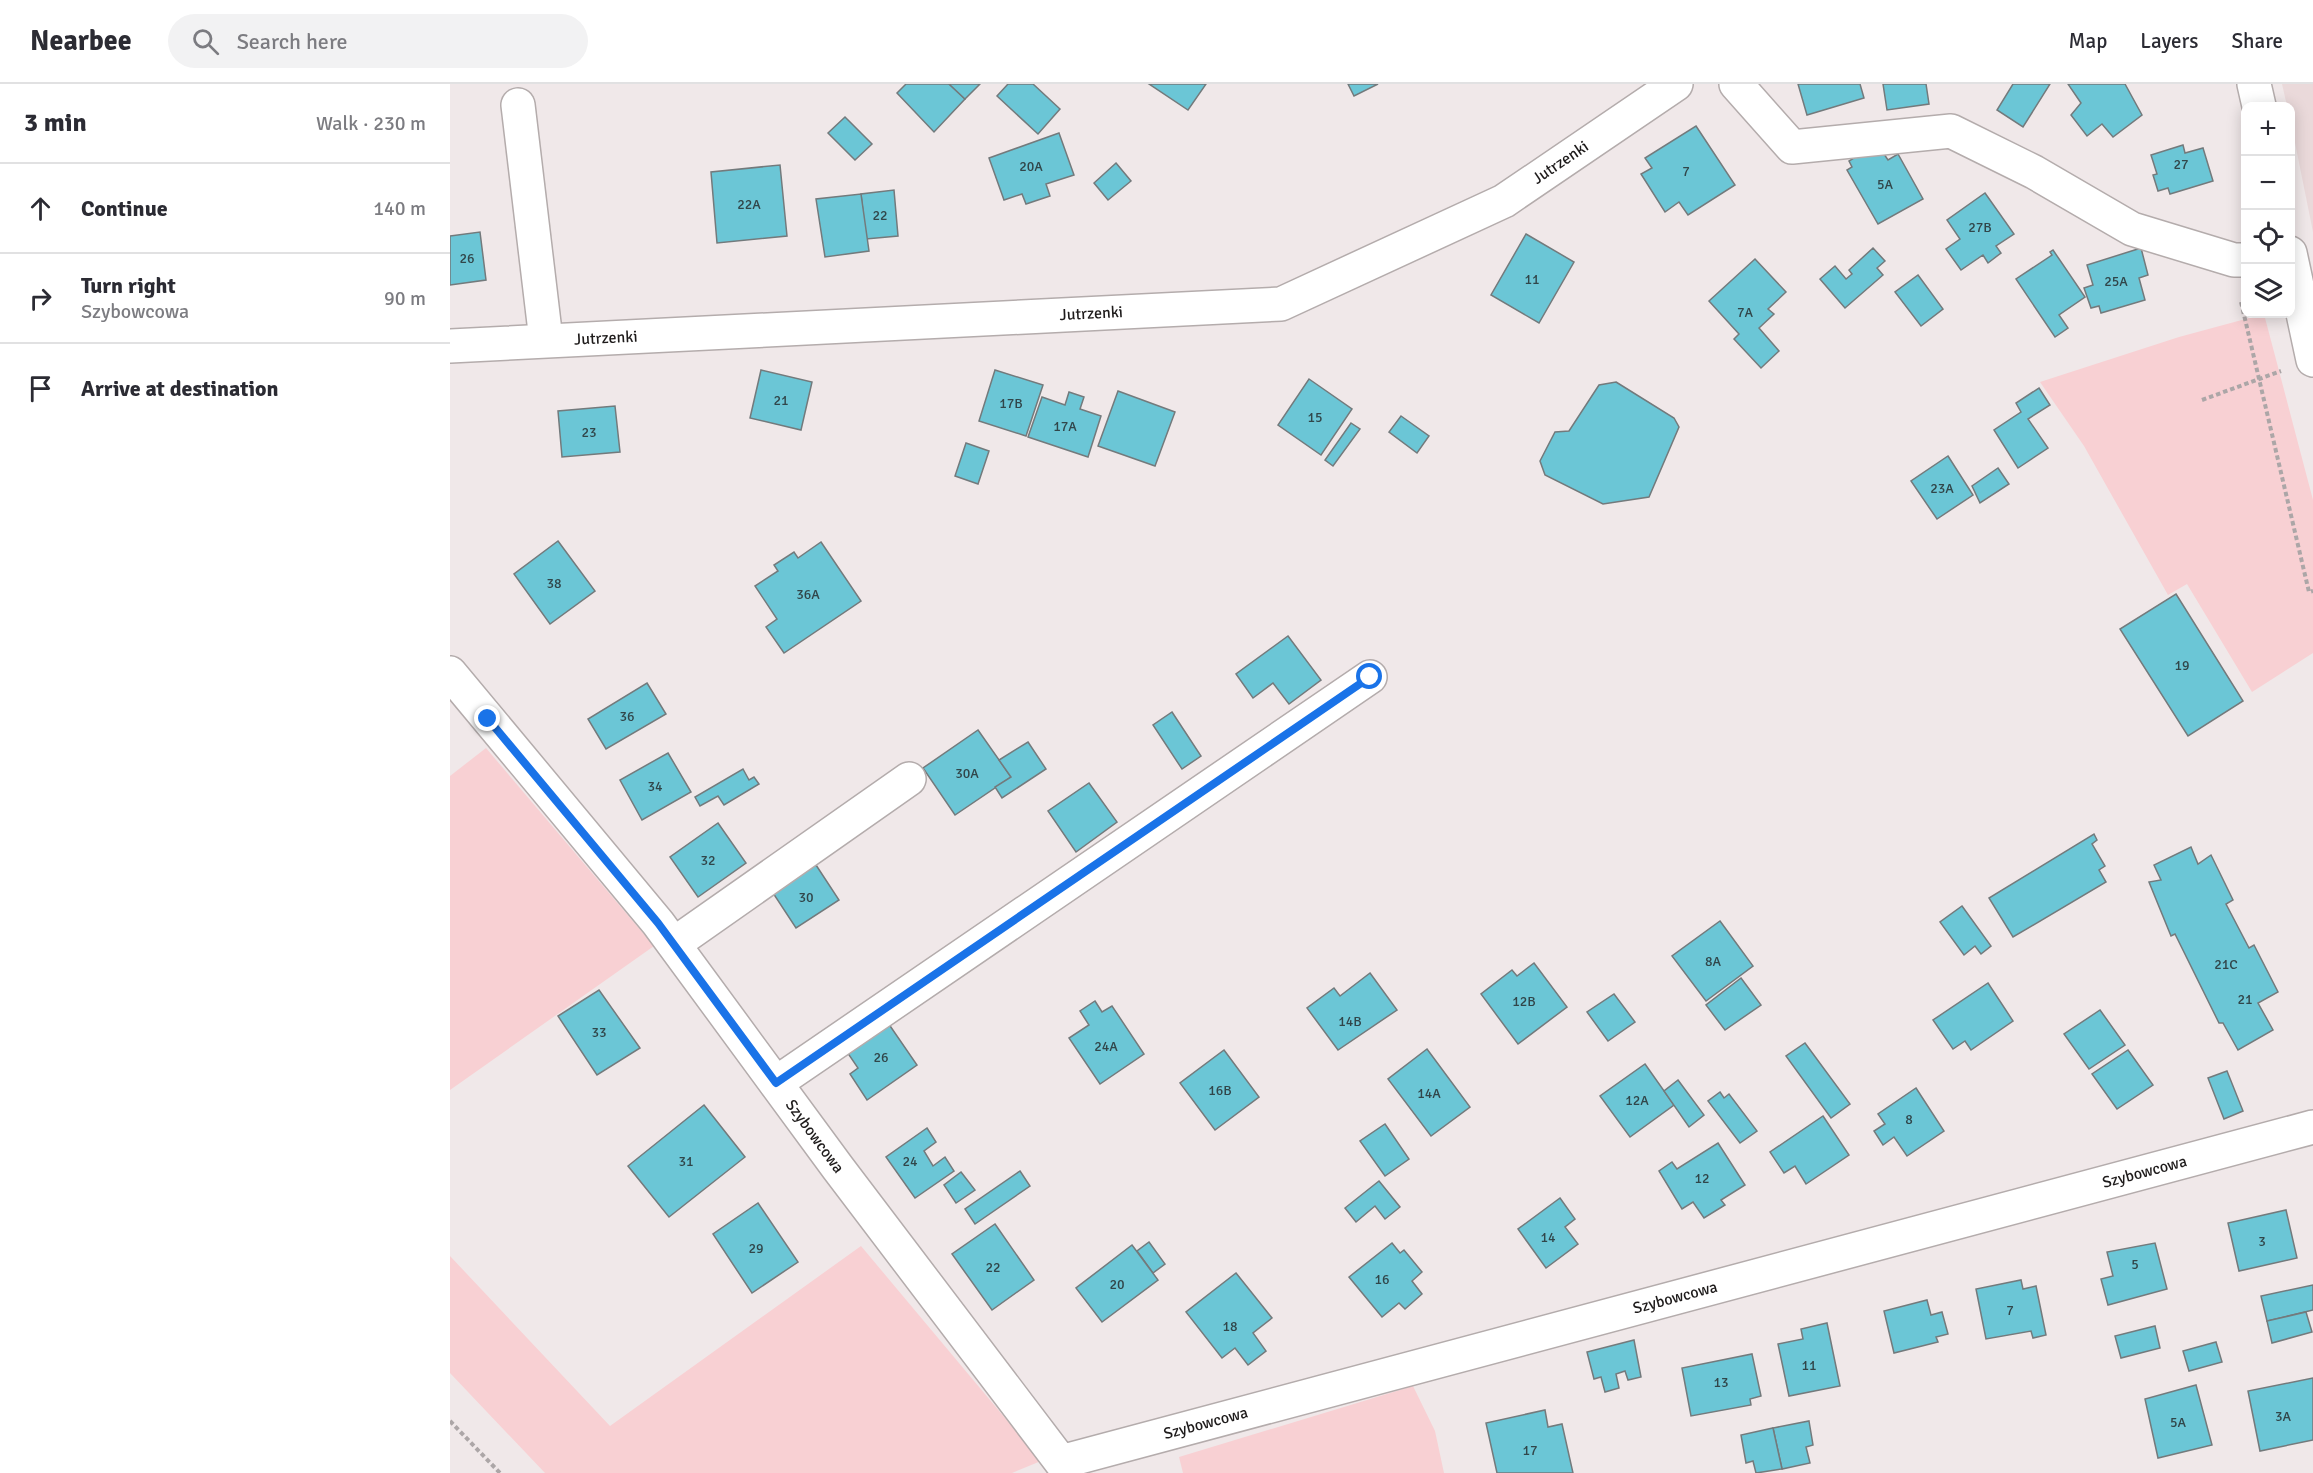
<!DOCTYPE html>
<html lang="en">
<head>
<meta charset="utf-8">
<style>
  :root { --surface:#fff; --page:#f2f2f3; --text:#2b2b33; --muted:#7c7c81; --line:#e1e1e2 }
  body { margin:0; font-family:Signika,sans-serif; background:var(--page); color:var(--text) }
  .controls { position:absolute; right:18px; top:18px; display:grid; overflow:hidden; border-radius:12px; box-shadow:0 3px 15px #0003 }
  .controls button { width:54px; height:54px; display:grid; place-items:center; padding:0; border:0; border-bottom:2px solid var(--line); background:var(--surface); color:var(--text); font:30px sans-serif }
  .stop { position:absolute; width:18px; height:18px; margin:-14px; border:4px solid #1a73e8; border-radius:50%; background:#fff }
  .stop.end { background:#1a73e8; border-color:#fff; box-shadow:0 2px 6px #0008 }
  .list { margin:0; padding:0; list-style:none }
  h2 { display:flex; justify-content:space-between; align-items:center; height:78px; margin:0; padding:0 24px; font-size:26px }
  h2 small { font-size:20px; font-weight:400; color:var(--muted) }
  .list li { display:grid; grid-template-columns:39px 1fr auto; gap:18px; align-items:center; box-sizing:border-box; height:90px; padding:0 24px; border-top:2px solid var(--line) }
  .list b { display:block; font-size:22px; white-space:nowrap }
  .list p { margin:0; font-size:20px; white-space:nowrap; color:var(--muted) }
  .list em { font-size:20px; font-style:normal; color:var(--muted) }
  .icon { flex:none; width:33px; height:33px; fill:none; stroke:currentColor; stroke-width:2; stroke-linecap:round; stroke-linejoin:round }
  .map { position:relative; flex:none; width:1863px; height:1389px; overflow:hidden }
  header { display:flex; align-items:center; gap:36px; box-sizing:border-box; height:84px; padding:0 30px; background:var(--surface); border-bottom:2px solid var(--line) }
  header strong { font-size:28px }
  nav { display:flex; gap:33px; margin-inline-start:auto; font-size:21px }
  .search { width:420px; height:54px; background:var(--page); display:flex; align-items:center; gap:15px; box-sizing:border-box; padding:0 21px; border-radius:33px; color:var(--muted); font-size:22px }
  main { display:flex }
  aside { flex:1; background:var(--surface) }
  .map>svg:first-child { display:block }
  .built { fill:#ead9da }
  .green { fill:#f8d0d3 }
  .building { fill:#6bc6d6; stroke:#737a7c; stroke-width:1.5 }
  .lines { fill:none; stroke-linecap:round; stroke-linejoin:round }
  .minor-casing { stroke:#b4acac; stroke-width:36 }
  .path { stroke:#aca6a7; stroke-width:4; stroke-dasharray:4.5 3; stroke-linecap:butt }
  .minor { stroke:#fff; stroke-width:33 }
  .route { stroke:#1a73e8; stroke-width:8 }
  .labels { text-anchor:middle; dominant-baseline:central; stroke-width:4.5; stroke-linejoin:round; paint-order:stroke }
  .number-label { font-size:14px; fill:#31464a }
  .street-label { font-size:16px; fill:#1e1b1b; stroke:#fff }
</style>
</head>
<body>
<header>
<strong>Nearbee</strong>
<div class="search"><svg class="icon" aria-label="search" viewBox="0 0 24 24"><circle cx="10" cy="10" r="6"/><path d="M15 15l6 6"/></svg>Search here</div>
<nav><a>Map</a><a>Layers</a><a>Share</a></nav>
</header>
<main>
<aside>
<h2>3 min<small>Walk · 230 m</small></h2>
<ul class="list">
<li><svg class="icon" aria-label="ahead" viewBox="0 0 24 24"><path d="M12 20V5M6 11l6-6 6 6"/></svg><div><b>Continue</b></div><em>140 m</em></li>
<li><svg class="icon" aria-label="right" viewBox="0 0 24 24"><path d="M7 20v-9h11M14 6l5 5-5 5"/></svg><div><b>Turn right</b><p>Szybowcowa</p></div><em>90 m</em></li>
<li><svg class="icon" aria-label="arrive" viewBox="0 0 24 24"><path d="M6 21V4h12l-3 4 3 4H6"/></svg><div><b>Arrive at destination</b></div></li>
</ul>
</aside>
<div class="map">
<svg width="1863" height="1389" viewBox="0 0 1863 1389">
  <rect width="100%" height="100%" fill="#f0e8e9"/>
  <path class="built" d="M1832,0H1863V148L1841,39L1840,22H1837Z"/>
  <g class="green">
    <path d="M1814,230L1863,416V569L1802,608L1737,500L1718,511L1634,362L1590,298L1729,253Z"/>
    <path d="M36,664L204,862L0,1006V692Z"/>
    <path d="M411,1162L591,1377L562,1389H95L0,1289V1172L160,1342Z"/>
    <path d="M963,1302L985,1347L994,1389H733L729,1373Z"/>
  </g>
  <g class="building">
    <path d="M456,0H499L515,15L484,48L447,9Z"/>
    <path d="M499,0H530L515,15Z"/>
    <path d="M558,0H583L610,25L588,50L547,12Z"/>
    <path d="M699,0H756L738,26Z"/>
    <path d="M898,0H928L904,12Z"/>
    <path d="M1348,0H1410L1414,14L1357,31Z"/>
    <path d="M1433,0H1476L1479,20L1437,26Z"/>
    <path d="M1563,0H1600L1573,43L1547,26Z"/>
    <path d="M1618,0H1675L1692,31L1663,53L1652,40L1637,52L1621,31L1631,19Z"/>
    <path d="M395,33L422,60L405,76L378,49Z"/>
    <path d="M1246,42L1285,101L1238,131L1229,118L1215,128L1191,90L1202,84L1195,74Z"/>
    <path d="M609,49L624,91L596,100L600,112L576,120L572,110L554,116L539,74Z"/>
    <path d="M1733,61L1735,69L1753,64L1763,97L1720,110L1718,104L1708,107L1703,91L1707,90L1701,71Z"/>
    <path d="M1418,65L1422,72L1432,67L1438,76L1448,70L1473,115L1428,140L1397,86L1402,83L1399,77Z"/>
    <path d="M666,79L681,97L658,116L644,99Z"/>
    <path d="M330,81L337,152L267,159L261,88Z"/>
    <path d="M444,106L448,152L416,155L411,110Z"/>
    <path d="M1535,109L1564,150L1546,162L1551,169L1538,179L1533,171L1511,186L1496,165L1510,155L1497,136Z"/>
    <path d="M411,110L419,167L375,173L366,115Z"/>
    <path d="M30,148L36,196L0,201V152Z"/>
    <path d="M1076,150L1124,178L1089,239L1041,211Z"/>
    <path d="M1423,164L1435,177L1427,184L1433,191L1395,224L1370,195L1385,182L1396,195L1402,190L1399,186Z"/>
    <path d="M1691,164L1698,191L1689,194L1695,216L1651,229L1649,222L1641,224L1634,204L1643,201L1637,181Z"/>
    <path d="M1603,166L1635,213L1609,231L1618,244L1605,253L1566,195L1602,171L1600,168Z"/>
    <path d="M1305,175L1336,208L1318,225L1324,230L1309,244L1329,267L1311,284L1284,255L1289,250L1259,217Z"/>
    <path d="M1468,191L1493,225L1471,242L1445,208Z"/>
    <path d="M311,286L362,298L351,346L300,334Z"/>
    <path d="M545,286L593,301L576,352L529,337Z"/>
    <path d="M859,295L902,325L871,371L828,341Z"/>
    <path d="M1166,298L1224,334L1229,343L1199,413L1153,420L1095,391L1090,377L1105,348L1119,347L1149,301Z"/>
    <path d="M1589,304L1600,321L1578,335L1598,364L1568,384L1544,346L1571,328L1566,319Z"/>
    <path d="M668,307L725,328L705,382L648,362Z"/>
    <path d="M619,308L634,313L630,325L651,332L638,373L578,353L592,313L615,321Z"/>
    <path d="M165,322L170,368L112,373L108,327Z"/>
    <path d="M951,332L979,352L967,369L939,348Z"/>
    <path d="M901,339L910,345L883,382L875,376Z"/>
    <path d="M516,359L539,367L528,400L505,392Z"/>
    <path d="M1498,372L1523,411L1487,435L1461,397Z"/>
    <path d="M1548,384L1559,400L1530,419L1522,402Z"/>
    <path d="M108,457L145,507L100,540L64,490Z"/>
    <path d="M371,458L411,517L334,569L316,543L327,535L305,502L328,487L324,481L344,468L348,474Z"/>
    <path d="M1726,510L1793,617L1738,652L1670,545Z"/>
    <path d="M838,552L871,596L839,620L823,599L803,614L786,590Z"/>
    <path d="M197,599L216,630L156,665L138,635Z"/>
    <path d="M722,628L751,672L732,685L703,641Z"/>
    <path d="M528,646L561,693L505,731L473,684Z"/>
    <path d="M578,658L596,685L552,714L545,703L561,693L549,676Z"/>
    <path d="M218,669L241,708L192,736L170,696Z"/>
    <path d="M293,685L299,696L304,693L309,700L274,721L268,712L250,722L245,713Z"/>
    <path d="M639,699L667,738L626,768L598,727Z"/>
    <path d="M268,739L296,779L248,813L220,773Z"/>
    <path d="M1644,750L1647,756L1642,760L1655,782L1649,786L1656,798L1563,853L1539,814Z"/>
    <path d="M1741,763L1748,780L1761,771L1783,816L1776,820L1799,864L1804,861L1828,908L1808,919L1823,946L1788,966L1773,939H1769L1725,850L1721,852L1699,798L1711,796L1704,781Z"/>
    <path d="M366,781L389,816L346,844L323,809Z"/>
    <path d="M1512,822L1541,862L1531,870L1525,862L1514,871L1490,838Z"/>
    <path d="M1270,837L1303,882L1256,917L1222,872Z"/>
    <path d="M1084,879L1117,923L1068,960L1031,910L1062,886L1067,892Z"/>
    <path d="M920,889L947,926L888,966L857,924L884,904L890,912Z"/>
    <path d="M1291,894L1311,921L1275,946L1256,921Z"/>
    <path d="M1538,899L1563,937L1521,966L1515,957L1503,965L1483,936Z"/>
    <path d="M149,906L190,964L147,991L108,932Z"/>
    <path d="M1164,910L1185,938L1158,957L1137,928Z"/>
    <path d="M645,917L652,928L662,922L694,970L650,1000L619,954L639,941L630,927Z"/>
    <path d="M1650,926L1675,961L1639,985L1614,950Z"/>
    <path d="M436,936L467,981L417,1016L400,990L408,984L395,965Z"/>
    <path d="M1355,959L1400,1020L1381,1034L1336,972Z"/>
    <path d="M977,965L1020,1023L981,1052L938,995Z"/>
    <path d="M774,966L809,1013L765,1046L730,999Z"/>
    <path d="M1678,966L1703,1001L1667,1025L1642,990Z"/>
    <path d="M1195,980L1224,1021L1180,1053L1150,1012Z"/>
    <path d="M1777,987L1793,1027L1774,1035L1758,994Z"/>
    <path d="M1228,996L1254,1031L1239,1043L1214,1007Z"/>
    <path d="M1466,1004L1494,1047L1457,1072L1444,1053L1433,1061L1424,1047L1435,1040L1428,1030Z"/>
    <path d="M1270,1008L1274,1014L1279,1010L1307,1047L1290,1059L1258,1017Z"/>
    <path d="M254,1021L295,1073L219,1133L178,1082Z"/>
    <path d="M1373,1032L1399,1071L1356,1100L1345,1082L1334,1089L1320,1068Z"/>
    <path d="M935,1040L959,1075L935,1092L910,1057Z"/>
    <path d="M477,1044L486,1058L474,1067L483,1082L495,1073L504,1087L465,1114L436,1073Z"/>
    <path d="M1268,1059L1295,1101L1271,1116L1275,1121L1254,1134L1243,1118L1232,1125L1209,1087L1222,1078L1227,1085Z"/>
    <path d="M570,1087L580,1102L525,1140L515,1125Z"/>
    <path d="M511,1088L525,1106L506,1119L494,1101Z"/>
    <path d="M929,1097L950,1123L935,1135L925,1122L906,1138L895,1124Z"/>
    <path d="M1110,1114L1125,1135L1115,1143L1128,1160L1096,1184L1068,1145Z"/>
    <path d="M308,1119L348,1178L302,1209L263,1150Z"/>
    <path d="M1836,1126L1847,1174L1789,1187L1778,1139Z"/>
    <path d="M545,1140L584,1196L542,1226L502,1170Z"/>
    <path d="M699,1158L715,1180L703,1189L687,1167Z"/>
    <path d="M942,1159L950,1169L954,1166L972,1188L962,1197L972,1210L955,1225L949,1219L932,1233L899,1193Z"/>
    <path d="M1705,1159L1717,1205L1658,1221L1651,1195L1663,1192L1657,1168Z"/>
    <path d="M682,1161L708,1196L652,1238L626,1204Z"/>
    <path d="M786,1189L822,1234L803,1249L816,1267L798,1281L785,1264L772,1274L736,1228Z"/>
    <path d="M1571,1196L1573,1205L1586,1202L1596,1251L1583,1254L1581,1247L1536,1255L1526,1205Z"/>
    <path d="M1863,1201V1226L1817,1237L1811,1212Z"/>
    <path d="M1477,1216L1481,1231L1492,1228L1498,1250L1486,1253L1488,1258L1444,1269L1434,1227Z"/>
    <path d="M1856,1228L1862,1248L1822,1259L1817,1237Z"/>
    <path d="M1377,1239L1390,1302L1339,1312L1328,1260L1353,1255L1351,1245Z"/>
    <path d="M1705,1242L1710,1264L1671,1274L1665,1252Z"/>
    <path d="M1184,1256L1191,1293L1178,1296L1175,1287L1166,1290L1169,1304L1155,1308L1151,1293L1144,1295L1137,1268Z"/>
    <path d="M1766,1258L1772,1278L1739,1287L1733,1267Z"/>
    <path d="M1302,1270L1311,1312L1300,1315L1301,1321L1241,1332L1232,1284Z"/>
    <path d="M1863,1294V1356L1810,1367L1798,1307Z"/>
    <path d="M1746,1301L1762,1361L1708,1374L1695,1315Z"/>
    <path d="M1095,1326L1098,1343L1112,1340L1123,1389H1047L1036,1339Z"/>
    <path d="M1359,1337L1363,1361L1356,1363L1360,1379L1332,1385L1323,1344Z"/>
    <path d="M1323,1344L1332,1385L1306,1389L1303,1377L1296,1379L1291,1351Z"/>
  </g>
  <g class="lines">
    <g class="minor-casing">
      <g id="minor">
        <path d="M1286,0L1342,63L1501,47L1584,88L1682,145L1784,176H1796"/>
        <path d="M1804,0L1809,22"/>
        <path d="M68,21L96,256"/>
        <path d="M1840,169L1863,276"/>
        <path id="s1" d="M0,262L831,220L1054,117L1226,0"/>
        <path id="s2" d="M0,589L208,839L388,1084L611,1378L1863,1043"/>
        <path d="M224,860L459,695"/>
        <path d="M326,999L920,593"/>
      </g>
    </g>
    <g class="path">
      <path d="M1791,218L1859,508L1863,507"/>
      <path d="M1752,316L1831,287"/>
      <path d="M0,1337L50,1389"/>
    </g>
    <use href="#minor" class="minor"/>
  </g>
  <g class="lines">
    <path class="route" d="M38,635L208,839L326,999L920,593"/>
  </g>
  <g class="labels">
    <g class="number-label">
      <text x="1731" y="80">27</text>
      <text x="581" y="82">20A</text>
      <text x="1236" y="87">7</text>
      <text x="1435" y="100">5A</text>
      <text x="299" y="120">22A</text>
      <text x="430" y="131">22</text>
      <text x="1530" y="143">27B</text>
      <text x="17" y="174">26</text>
      <text x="1082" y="195">11</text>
      <text x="1666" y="197">25A</text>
      <text x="1295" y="228">7A</text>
      <text x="331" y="316">21</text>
      <text x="561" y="319">17B</text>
      <text x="865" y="333">15</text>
      <text x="615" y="342">17A</text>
      <text x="139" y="348">23</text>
      <text x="1492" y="404">23A</text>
      <text x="104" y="499">38</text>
      <text x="358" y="510">36A</text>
      <text x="1732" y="581">19</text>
      <text x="177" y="632">36</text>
      <text x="517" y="689">30A</text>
      <text x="205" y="702">34</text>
      <text x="258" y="776">32</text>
      <text x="356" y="813">30</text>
      <text x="1263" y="877">8A</text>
      <text x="1776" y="880">21C</text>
      <text x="1795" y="915">21</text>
      <text x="1074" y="917">12B</text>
      <text x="900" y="937">14B</text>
      <text x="149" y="948">33</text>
      <text x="656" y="962">24A</text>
      <text x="431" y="973">26</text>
      <text x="770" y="1006">16B</text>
      <text x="979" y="1009">14A</text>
      <text x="1187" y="1016">12A</text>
      <text x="1459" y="1035">8</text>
      <text x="236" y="1077">31</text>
      <text x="460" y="1077">24</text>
      <text x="1252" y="1094">12</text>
      <text x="1098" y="1153">14</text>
      <text x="1812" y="1157">3</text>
      <text x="306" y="1164">29</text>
      <text x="1685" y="1180">5</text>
      <text x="543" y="1183">22</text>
      <text x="932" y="1195">16</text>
      <text x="667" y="1200">20</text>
      <text x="1560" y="1226">7</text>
      <text x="780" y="1242">18</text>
      <text x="1359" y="1281">11</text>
      <text x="1271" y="1298">13</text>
      <text x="1833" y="1332">3A</text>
      <text x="1728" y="1338">5A</text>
      <text x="1080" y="1366">17</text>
    </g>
    <g class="street-label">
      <text stroke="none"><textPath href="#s1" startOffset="1146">Jutrzenki</textPath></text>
      <text stroke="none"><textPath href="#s1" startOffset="642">Jutrzenki</textPath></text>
      <text stroke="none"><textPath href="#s1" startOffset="156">Jutrzenki</textPath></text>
      <text stroke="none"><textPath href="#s2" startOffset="590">Szybowcowa</textPath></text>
      <text stroke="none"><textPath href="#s2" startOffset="2120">Szybowcowa</textPath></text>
      <text stroke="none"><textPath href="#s2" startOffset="1634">Szybowcowa</textPath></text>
      <text stroke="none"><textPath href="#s2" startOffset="1148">Szybowcowa</textPath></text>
    </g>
  </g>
</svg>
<div class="controls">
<button>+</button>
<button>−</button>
<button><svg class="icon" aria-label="locate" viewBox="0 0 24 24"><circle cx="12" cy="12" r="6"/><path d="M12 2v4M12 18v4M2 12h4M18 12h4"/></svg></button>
<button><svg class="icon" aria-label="layers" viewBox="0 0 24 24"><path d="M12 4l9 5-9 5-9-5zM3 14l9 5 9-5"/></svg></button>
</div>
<div class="stop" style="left:920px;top:593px"></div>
<div class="stop end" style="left:38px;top:635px"></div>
</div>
</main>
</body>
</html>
